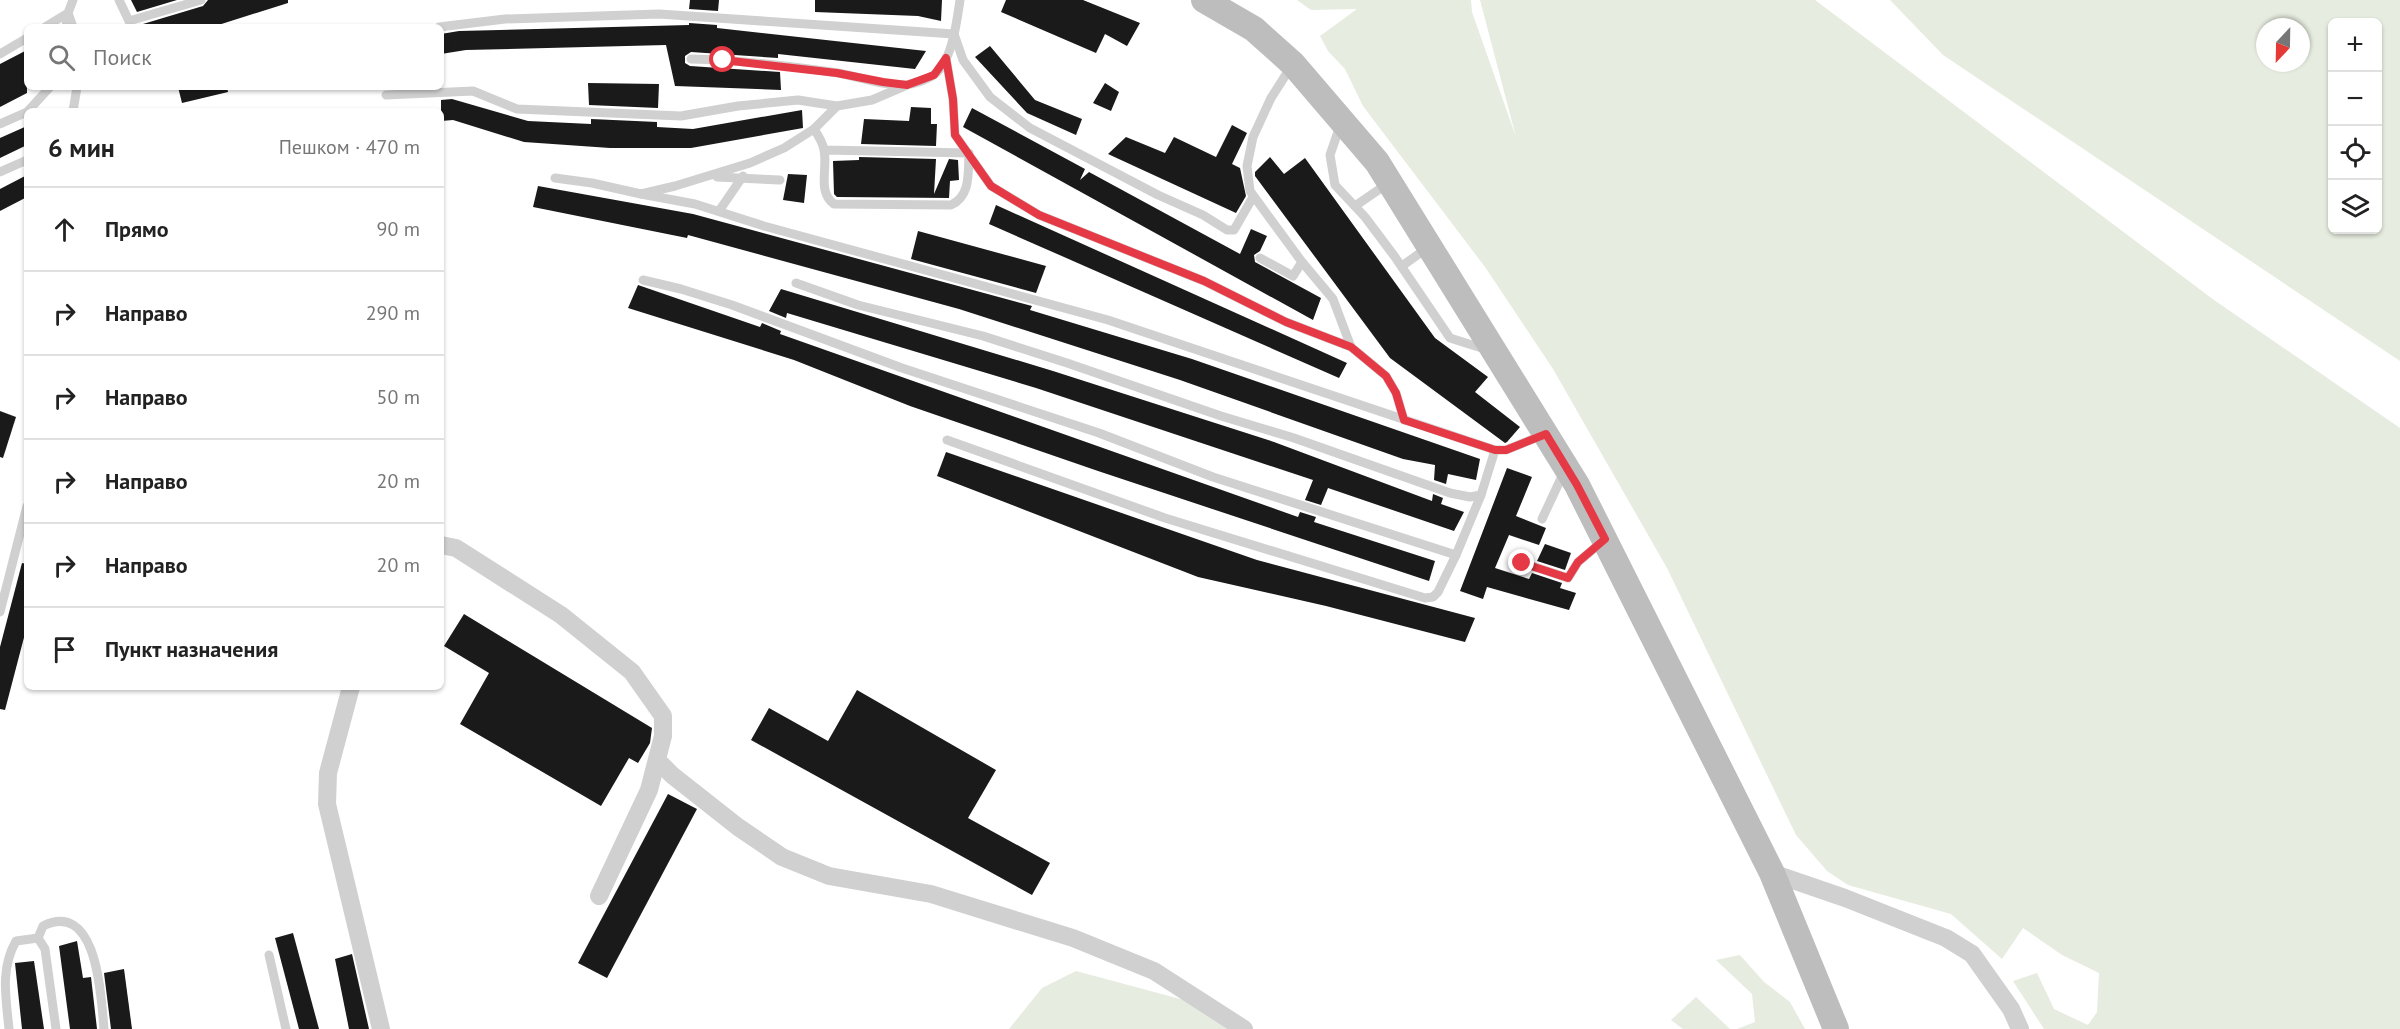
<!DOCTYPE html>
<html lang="ru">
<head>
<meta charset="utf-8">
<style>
  :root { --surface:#fff; --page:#f2f2f2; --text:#222; --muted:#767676; --line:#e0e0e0 }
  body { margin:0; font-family:"PT Sans",sans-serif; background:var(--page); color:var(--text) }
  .controls { position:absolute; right:18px; top:18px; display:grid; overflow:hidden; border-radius:9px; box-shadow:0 2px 4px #0004 }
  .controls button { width:54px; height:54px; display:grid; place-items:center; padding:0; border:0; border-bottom:2px solid var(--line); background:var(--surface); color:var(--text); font:30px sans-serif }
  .compass { position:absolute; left:2256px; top:18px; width:54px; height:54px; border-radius:50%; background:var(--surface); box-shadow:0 2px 4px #0004; rotate:202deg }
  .stop { position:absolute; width:18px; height:18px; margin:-14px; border:4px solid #e63946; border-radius:50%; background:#fff }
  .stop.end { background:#e63946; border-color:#fff; box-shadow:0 2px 6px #0008 }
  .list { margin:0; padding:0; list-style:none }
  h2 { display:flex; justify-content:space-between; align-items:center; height:78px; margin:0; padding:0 24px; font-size:26px }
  h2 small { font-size:20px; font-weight:400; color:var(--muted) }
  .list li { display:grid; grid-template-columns:39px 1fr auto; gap:18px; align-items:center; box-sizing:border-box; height:84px; padding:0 24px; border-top:2px solid var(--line) }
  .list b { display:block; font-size:22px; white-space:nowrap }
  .list em { font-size:20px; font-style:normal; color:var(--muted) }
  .icon { flex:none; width:33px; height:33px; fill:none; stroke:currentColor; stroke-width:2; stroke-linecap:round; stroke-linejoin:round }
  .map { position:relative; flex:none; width:2400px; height:1029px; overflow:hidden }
  .search { position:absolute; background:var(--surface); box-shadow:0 2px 4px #0004; left:24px; top:24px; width:420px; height:66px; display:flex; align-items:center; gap:15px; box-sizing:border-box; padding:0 21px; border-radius:9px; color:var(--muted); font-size:22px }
  .panel { position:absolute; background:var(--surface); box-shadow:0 2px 4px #0004; left:24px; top:108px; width:420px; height:582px; border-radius:9px }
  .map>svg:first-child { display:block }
  .green { fill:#e6ecdf; fill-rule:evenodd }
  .building { fill:#1a1a1a }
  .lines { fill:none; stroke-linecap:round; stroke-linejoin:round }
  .lane { stroke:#d0d0d0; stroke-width:9 }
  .street { stroke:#d0d0d0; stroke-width:18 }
  .secondary { stroke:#bdbdbd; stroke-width:26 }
  .route { stroke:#e63946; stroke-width:8 }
</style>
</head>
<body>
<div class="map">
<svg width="2400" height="1029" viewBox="0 0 2400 1029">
  <rect width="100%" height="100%" fill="#fff"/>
  <g class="green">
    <path d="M1297,0H1471L1472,12L1516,137L1480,0H1815L2214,300L2400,428V1029H2044L2013,981L2037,973L2054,1009L2088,1025L2097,1012L2099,973L2062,955L2023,928L2002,959L1951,914L1848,885L1827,871L1796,835L1667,568L1553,369L1485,267L1363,106L1345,69L1328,51L1320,36L1357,9L1311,10Z"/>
    <path d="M1890,0H2400V361L1943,55ZM2332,22H2378V230H2332ZM2265,27H2301V63H2265Z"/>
    <path d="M1740,955L1764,982L1790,1002L1805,1029H1737L1755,1022L1752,994L1716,960Z"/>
    <path d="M1076,971L1210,1007L1244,1029H1009L1042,988Z"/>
    <path d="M1696,997L1730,1029H1683L1671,1020Z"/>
  </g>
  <g class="building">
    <path d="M131,0H177L137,12Z"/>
    <path d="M208,0H288V3L212,27H145L143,24L203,6Z"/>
    <path d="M690,0H719L718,11L689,9Z"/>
    <path d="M815,0H942L941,21L918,16L815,12Z"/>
    <path d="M1006,0H1083L1140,23L1127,46L1105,34L1096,53L1001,12Z"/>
    <path d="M689,23L717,25V28L926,51L915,69L778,54V58L691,52L685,56V63L690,66L780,72L781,90L675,86L666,45L466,50L441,54V34L459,31L689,25Z"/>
    <path d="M990,46L1035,100L1082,119L1076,135L1027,113L975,57Z"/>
    <path d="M27,50V93L0,107V64Z"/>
    <path d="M588,83L659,84L658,108L589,105Z"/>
    <path d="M1105,83L1119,92L1111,111L1093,103Z"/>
    <path d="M178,87H227L228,92L182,103Z"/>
    <path d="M452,99L528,121L591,124V119L657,122V127L693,129L802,110L803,128L691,148H610L524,142L453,120L441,121V100Z"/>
    <path d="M911,107L931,108V124H937L936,146L861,144L864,119L909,121Z"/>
    <path d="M972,108L1085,169L1080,180L1089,172L1240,254L1251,229L1267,236L1260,251L1254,255L1255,262L1321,298L1313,320L963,127Z"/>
    <path d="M1232,125L1247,133L1232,164L1240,168L1246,196L1236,213L1108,154L1126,137L1165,153L1174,137L1216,157Z"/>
    <path d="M27,126V145L0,158V138Z"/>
    <path d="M859,157L936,159L934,194L949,159L958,160L959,180L950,181L949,198L837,197L834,194L833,161L859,160Z"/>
    <path d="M1270,157L1284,174L1305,158L1435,338L1488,377L1475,392L1520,427L1507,442L1505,443L1390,358L1255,176V172Z"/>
    <path d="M788,174L807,175L804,203L783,200Z"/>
    <path d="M27,175V197L0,211V189Z"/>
    <path d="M538,186L693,214L1032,306L1030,310L1192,359L1480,459L1476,480L1448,474L1446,484L1434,480L1435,465L1403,459L1180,380L959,309L688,235L687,238L533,207Z"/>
    <path d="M996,205L1347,363L1339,378L989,224Z"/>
    <path d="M918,231L1046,266L1036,293L911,259Z"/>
    <path d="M638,285L760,327L762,323L781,331L780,334L1298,517L1300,512L1316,517L1314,522L1435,561L1429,581L1098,471L910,406L794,360L628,308Z"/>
    <path d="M781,289L1053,371L1274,442L1432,501L1433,494L1443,498L1441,504L1464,512L1454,531L1328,488L1321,505L1305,500L1313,480L1036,388L787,313L786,318L769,311Z"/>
    <path d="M0,411L16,417L3,458L0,457Z"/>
    <path d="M946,452L1257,560L1475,618L1465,642L1326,606L1198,577L937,476Z"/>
    <path d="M1507,468L1532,477L1516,516L1546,528L1539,545L1509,535L1495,568L1529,579L1532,573L1562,583L1560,588L1576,593L1569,610L1487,587L1483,599L1460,591Z"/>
    <path d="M1545,544L1571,553L1565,570L1537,561Z"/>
    <path d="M22,563L27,564V626L5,710L0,709V647Z"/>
    <path d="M464,614L652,728L650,743L638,763L629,758L601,806L460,724L489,673L444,646Z"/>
    <path d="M857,690L996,770L968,818L1050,863L1032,895L751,740L769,708L828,741Z"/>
    <path d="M668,794L697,809L607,978L578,963Z"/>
    <path d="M293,933L319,1029H299L275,938Z"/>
    <path d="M77,941L83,978L91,977L97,1029H70L59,946Z"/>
    <path d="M352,954L369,1029H349L335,959Z"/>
    <path d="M34,961L44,1029H22L15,963Z"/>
    <path d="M124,969L132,1029H111L104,973Z"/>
  </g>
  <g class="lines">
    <g class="lane">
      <path d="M119,0L129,21L201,0"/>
      <path d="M45,27L68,13L73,0"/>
      <path d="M66,27L68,13L73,27"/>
      <path d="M439,27L505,19L659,14L954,34"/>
      <path d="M954,34L963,60L990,97L1030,128L1158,195L1203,215L1227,230H1234L1253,197"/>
      <path d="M0,54L27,38"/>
      <path d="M946,58L953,99L955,135L991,186L1039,215L1204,281L1286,322L1351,347L1386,376L1396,393L1404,420"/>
      <path d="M691,59C738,60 791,66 838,73C860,77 883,86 906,85C913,84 926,80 932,76C952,65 957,20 960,0"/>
      <path d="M1292,65L1271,98L1253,137L1247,166L1250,191L1302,262L1333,299L1351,347"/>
      <path d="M386,95L473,91L517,109L681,116L738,106L798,100L837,106L872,100L907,85"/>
      <path d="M28,111L50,87"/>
      <path d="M73,111L77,87"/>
      <path d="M1341,123L1330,155L1335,185L1365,217L1395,257L1450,338L1488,350"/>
      <path d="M0,124L27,112"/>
      <path d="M814,129C818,135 823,143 824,150C828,168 817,192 834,204L951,205C971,196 968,172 969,153L824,150"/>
      <path d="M0,172L27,160"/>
      <path d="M717,177L780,180"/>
      <path d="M555,178L592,183L641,194L675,186L750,163L784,148L814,129L837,106"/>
      <path d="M641,194L695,204L764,226L1108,320L1495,450H1506L1545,434"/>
      <path d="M1355,206L1387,184"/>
      <path d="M719,211L743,176"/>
      <path d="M1260,258L1293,276L1302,262"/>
      <path d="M1402,266L1427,248"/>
      <path d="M643,280L681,289L732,305L902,368L1099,433L1213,477L1456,555L1481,495"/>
      <path d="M796,283L858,305L983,336L1067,363L1221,416L1294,438L1450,493L1470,497L1481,495L1495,450"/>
      <path d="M947,440L1165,518L1425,598L1433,597L1438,592L1456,555"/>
      <path d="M1542,519L1564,472"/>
      <path d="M1523,563L1568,578L1578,562L1603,541"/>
      <path d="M0,612L27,506"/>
      <path d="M269,955L286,1029"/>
      <path d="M9,1029C6,998 0,969 16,941L38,938"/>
      <path d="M56,1029L45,949L38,938L43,926C98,899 101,998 104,1029"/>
    </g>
    <g class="street">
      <path d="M441,545L456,548L561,615L632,672L663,716V736L649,790L599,896"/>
      <path d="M351,687L328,773L327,804L381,1029"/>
      <path d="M658,761L672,775L738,827L782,857L829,876L931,894L1073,938L1154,971L1244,1029"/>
      <path d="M1772,873L1845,898L1946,938L1972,954L2011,1009L2020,1029"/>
    </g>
    <path class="secondary" d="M1204,0L1254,29L1293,64L1377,162L1577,485L1772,873L1836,1029"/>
  </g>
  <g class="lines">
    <path class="route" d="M723,60L837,73L883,82L907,85L934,75L946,58L953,99L955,135L991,186L1039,215L1204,281L1286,322L1351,347L1386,376L1396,393L1404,420L1495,450H1506L1546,434L1577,485L1605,539L1578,562L1568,578L1522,563"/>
  </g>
</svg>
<div class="controls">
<button>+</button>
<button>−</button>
<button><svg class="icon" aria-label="locate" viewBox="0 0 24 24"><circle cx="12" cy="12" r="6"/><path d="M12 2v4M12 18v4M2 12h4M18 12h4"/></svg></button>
<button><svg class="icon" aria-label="layers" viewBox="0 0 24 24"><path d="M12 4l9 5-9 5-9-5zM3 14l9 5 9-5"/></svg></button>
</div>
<svg class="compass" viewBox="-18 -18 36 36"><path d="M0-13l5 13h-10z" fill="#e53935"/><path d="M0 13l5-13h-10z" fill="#767676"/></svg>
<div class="stop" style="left:723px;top:60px"></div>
<div class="stop end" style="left:1522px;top:563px"></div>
<div class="search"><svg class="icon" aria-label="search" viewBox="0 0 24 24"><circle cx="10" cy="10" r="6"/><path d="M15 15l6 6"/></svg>Поиск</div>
<section class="panel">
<h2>6 мин<small>Пешком · 470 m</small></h2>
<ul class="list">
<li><svg class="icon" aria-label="ahead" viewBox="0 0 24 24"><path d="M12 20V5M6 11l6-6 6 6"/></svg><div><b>Прямо</b></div><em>90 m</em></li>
<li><svg class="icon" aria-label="right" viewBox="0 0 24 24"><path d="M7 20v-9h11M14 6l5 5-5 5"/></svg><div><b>Направо</b></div><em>290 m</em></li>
<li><svg class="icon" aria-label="right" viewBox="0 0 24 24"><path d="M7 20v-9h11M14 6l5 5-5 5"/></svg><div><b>Направо</b></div><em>50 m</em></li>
<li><svg class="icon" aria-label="right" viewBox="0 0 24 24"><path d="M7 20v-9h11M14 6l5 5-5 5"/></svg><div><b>Направо</b></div><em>20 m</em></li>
<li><svg class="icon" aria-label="right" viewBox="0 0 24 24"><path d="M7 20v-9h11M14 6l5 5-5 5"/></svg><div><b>Направо</b></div><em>20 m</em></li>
<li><svg class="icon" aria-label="arrive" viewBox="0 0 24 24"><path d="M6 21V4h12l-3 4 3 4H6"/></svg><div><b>Пункт назначения</b></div></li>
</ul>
</section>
</div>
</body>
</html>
